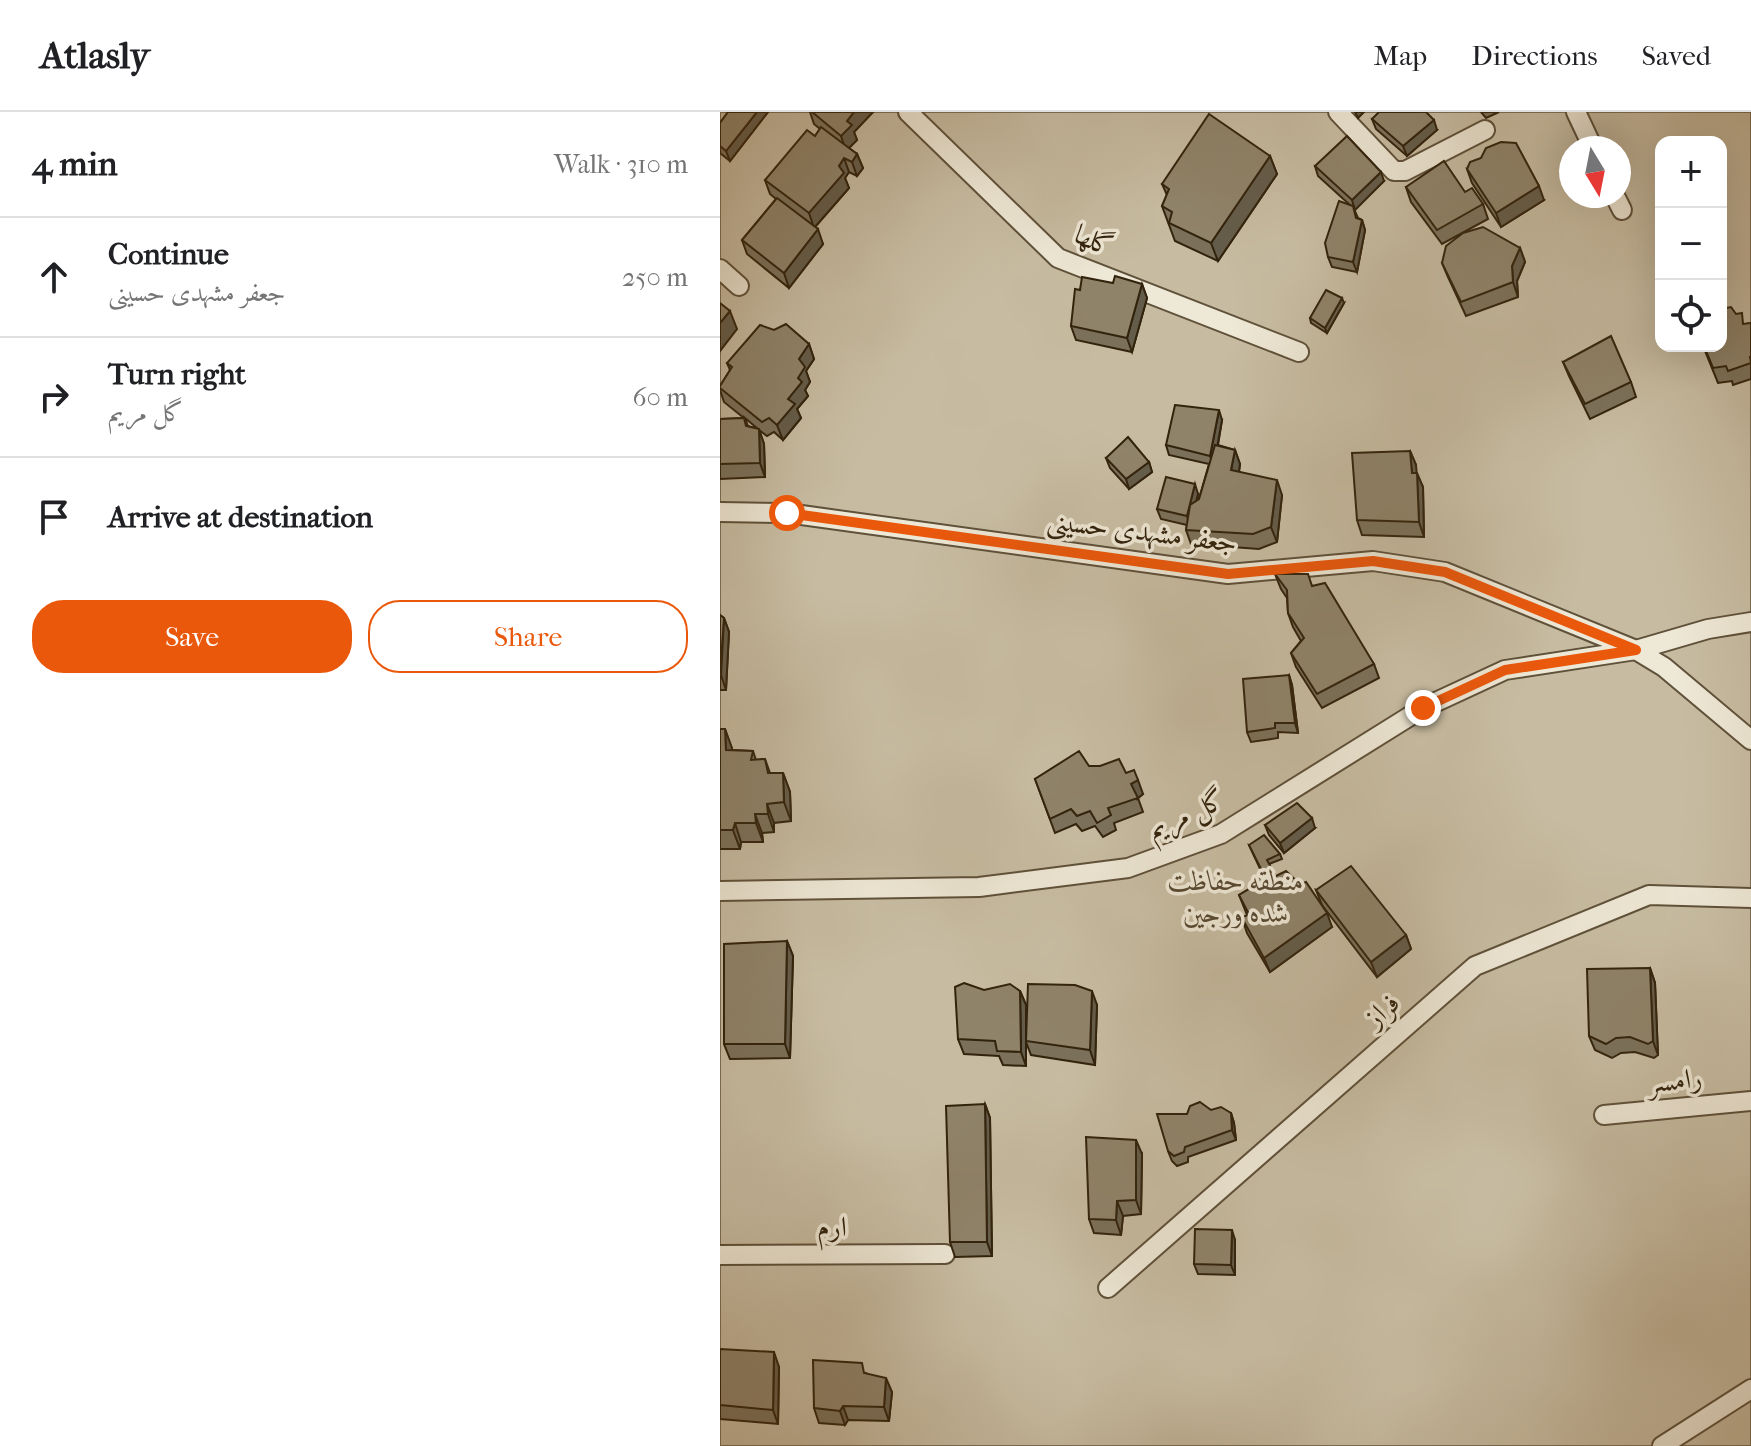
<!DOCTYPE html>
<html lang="en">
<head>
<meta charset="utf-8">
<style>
  :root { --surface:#fff; --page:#f2f2f2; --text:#202124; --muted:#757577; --line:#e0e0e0; --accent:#ea580c }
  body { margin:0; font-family:"IM FELL French Canon",Amiri,serif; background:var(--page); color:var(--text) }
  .controls { position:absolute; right:24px; top:24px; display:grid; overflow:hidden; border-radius:16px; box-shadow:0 8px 32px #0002 }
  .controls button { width:72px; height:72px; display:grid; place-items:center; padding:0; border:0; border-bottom:2px solid var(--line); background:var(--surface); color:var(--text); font:40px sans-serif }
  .compass { position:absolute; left:839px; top:24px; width:72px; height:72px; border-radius:50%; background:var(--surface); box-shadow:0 8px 32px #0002; rotate:170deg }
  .stop { position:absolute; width:24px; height:24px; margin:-18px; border:6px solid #ea580c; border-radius:50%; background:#fff }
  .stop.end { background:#ea580c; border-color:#fff; box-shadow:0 2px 8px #0008 }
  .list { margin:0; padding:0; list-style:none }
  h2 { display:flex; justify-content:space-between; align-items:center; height:104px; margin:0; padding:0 32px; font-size:34px }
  h2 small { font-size:26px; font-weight:400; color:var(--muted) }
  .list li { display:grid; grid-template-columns:52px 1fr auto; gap:24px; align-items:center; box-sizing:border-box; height:120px; padding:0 32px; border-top:2px solid var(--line) }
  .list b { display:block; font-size:30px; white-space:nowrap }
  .list p { margin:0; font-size:26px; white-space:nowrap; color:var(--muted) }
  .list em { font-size:26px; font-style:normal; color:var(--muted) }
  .actions { display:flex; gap:16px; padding:24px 32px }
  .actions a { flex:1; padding:18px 0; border:2px solid var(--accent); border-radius:32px; text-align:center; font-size:28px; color:var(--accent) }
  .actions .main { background:var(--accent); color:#fff }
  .icon { flex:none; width:44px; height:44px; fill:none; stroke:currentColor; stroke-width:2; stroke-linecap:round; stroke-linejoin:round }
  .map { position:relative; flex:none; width:1031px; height:1334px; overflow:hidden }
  header { display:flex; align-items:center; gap:48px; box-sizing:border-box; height:112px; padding:0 40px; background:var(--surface); border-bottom:2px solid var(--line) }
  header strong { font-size:38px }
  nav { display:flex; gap:44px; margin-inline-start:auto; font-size:28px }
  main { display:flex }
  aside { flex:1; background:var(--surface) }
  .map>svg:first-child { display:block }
  .green { fill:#c7bca2; stroke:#7c7058; stroke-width:2; fill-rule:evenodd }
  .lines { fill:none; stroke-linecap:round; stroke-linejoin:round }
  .minor-casing { stroke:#5f513a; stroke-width:22 }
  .minor { stroke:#eee8d6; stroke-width:18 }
  .wall { fill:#7b715b; stroke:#32230d; stroke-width:2; fill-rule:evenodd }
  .shaded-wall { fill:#645c4a; stroke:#32230d; stroke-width:2 }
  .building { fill:#8f836a; stroke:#32230d; stroke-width:2 }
  .route { stroke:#ea580c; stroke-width:10 }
  .labels { text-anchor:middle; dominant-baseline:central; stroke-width:7; stroke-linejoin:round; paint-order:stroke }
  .street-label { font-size:28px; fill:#32230d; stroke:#eee8d6 }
  .park-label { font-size:28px; font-style:italic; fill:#574932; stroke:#eee8d6 }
</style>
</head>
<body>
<header>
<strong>Atlasly</strong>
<nav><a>Map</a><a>Directions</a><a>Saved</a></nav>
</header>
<main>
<aside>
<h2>4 min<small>Walk · 310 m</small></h2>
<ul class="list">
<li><svg class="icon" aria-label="ahead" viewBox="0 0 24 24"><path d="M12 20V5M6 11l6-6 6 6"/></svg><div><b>Continue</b><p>جعفر مشهدی حسینی</p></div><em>250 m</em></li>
<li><svg class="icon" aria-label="right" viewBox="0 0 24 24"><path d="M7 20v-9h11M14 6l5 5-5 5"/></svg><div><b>Turn right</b><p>گل مریم</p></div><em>60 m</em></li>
<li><svg class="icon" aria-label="arrive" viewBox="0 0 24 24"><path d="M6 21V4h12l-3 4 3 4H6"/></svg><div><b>Arrive at destination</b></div></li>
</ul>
<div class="actions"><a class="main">Save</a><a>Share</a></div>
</aside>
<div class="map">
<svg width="1031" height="1334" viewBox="0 0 1031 1334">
  <rect width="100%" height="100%" fill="#e5dbc0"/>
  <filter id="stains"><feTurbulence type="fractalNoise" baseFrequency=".0025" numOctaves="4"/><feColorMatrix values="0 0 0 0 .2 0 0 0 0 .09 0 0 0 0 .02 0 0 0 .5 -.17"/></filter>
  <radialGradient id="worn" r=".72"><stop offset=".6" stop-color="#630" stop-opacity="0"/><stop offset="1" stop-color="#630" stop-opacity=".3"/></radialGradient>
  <path class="green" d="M0,0H1031V1334H0ZM941,30H1001V234H941ZM851,36H899V84H851Z"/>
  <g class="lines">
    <g class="minor-casing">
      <g id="minor">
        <path d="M188,0L338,146L579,240"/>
        <path d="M618,0L674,59H685L765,18"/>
        <path d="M856,0L873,36"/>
        <path d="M895,84L902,98"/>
        <path d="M0,157L19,174"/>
        <path d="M0,400L67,401L508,462L653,449L725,460L916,538L944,555L1031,628"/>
        <path d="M0,779L259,775L408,756L501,722L703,596L785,558L916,538L988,517L1031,510"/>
        <path d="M884,1003L1031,989"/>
        <path d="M0,1143L225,1142"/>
        <path d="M388,1176L755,854L929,783L1031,786"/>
        <path d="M942,1334L1031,1277"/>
      </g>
    </g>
    <use href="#minor" class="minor"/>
  </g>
  <g class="wall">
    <path d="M8,0H48L10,49L0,41V11Z"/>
    <path d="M90,0H153L134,20L137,28L129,36L137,42L143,56L137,64L129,60L125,66L129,76L95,115L103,132L69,176L27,142L22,128L56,87L50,82L45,68L95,24L100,17L94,12Z"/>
    <path d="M761,0H779L766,6Z"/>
    <path d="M652,7L717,18L687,44L656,17Z"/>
    <path d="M550,44L557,62L498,149L455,129L442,94L447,83L442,72Z"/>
    <path d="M595,54L664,69L634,97L638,106L642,108L645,118L637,160L612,155L608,145L630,93L598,64Z"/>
    <path d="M747,57L824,88L781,115L752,71Z"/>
    <path d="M686,75L745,80L763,92L768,107L722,132L691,90Z"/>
    <path d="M800,136L805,150L797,169L798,185L746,204L728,165L722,151Z"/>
    <path d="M393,171L422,172L427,186L412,240L356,228L351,214L360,178Z"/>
    <path d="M624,191L607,221L591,211L590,206Z"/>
    <path d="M1031,211V267L1013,273L1012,269L998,271L983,234L1026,212Z"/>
    <path d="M89,232L94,247L86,259L90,270L85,278L88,284L77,297L81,306L63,328L54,320L47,324L39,318L44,332L45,365L0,367V307L24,306L4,290L0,278V274L10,258L7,251ZM25,306L38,317L28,314Z"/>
    <path d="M843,250L911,270L916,285L870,307L849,264Z"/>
    <path d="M502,308L498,333L515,338L520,352L519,360L562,383L557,430L539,437L471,432L466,418L467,413L441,407L437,397L478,382L477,388L479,387L489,352L449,343L446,333Z"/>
    <path d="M690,339L696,353V361L703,375L704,425L642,423L637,408Z"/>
    <path d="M386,346L429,350L432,360L409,377L390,356Z"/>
    <path d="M555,462L593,474L654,552L659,566L602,596L576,555L571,541L581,529L573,515L568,501L567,486L561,477Z"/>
    <path d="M0,503L4,506L9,520L6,578H0Z"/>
    <path d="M569,563L572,573L578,621L558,620V626L531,630L527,620Z"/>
    <path d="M0,617H5L12,638L33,639L36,648L45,647L50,661H63L70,680L71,709L54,711V720L42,721L43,730H21L20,737H0Z"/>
    <path d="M369,654L406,661L423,682L418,686L423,700L394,711L396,718L383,725L375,714L362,719L356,712L335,721L315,667Z"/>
    <path d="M545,713L595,716L564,741L549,723Z"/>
    <path d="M529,733L560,742L562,747L549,752L555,765L612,815L550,860L527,821L522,806L527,803L519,783L539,771L543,763Z"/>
    <path d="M596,778L686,823L691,837L657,865L602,793Z"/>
    <path d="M67,829L73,844L70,946L10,947L4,932Z"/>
    <path d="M930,856L935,871L938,943L934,946L915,940L901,941L892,946L875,938L869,924Z"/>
    <path d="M264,878L300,879L306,893V924L377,893L375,953L311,943L306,930V954L283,953L279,944L244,942L238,927Z"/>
    <path d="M265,992L270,1006L272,1144L235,1145L230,1130Z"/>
    <path d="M491,998L511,1001L514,1011L516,1028L468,1045V1050L457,1054L452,1049L448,1039L467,1002Z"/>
    <path d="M422,1042L421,1102L403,1104L401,1123L374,1121L369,1107Z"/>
    <path d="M515,1128V1163L478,1162L474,1152Z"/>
    <path d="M0,1237L59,1255L58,1312L0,1307Z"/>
    <path d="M146,1261L172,1280L169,1309L128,1308L125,1313L99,1311L94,1296Z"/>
  </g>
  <g class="shaded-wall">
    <path d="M37,0H48L10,49L6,39Z"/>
    <path d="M134,0H153L134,20L137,28L126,39L121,24L127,9Z"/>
    <path d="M635,0H644L638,6Z"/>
    <path d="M714,8L717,18L687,44L683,34Z"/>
    <path d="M137,42L143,56L137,64L132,50Z"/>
    <path d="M550,44L557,62L498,149L491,131Z"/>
    <path d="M124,46L129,60L125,66L129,76L94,116L89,101Z"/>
    <path d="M661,60L664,69L635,98L632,88Z"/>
    <path d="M819,74L824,88L781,115L776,101Z"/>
    <path d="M642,108L645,118L637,160L633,150Z"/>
    <path d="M98,117L103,132L69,176L64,161Z"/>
    <path d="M800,136L805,150L797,169L798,185L793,170L792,154Z"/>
    <path d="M422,172L427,186L412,240L407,226Z"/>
    <path d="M622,186L624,191L607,221L605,216Z"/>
    <path d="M10,199L17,217L0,239V211Z"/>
    <path d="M89,232L94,247L86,259L90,270L85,278L88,284L77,297L81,306L63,328L57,313L78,266L79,247Z"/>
    <path d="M499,298L502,308L494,353L490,344Z"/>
    <path d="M39,317L44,332L45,365L40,351Z"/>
    <path d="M515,338L520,352L517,373L511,358Z"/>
    <path d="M690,339L696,353L698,376L692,361Z"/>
    <path d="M429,350L432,360L409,377L406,367Z"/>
    <path d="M697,361L703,375L704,425L699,410Z"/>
    <path d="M557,368L562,383L557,430L551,415Z"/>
    <path d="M475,372L478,382L470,414L467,404Z"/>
    <path d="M4,506L9,520L6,578L1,563Z"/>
    <path d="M569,563L572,573L578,621L575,611Z"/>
    <path d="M5,617L12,636L13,656L6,638Z"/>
    <path d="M63,661L70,680L71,709L64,690Z"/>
    <path d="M418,668L423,682L417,687L411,672Z"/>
    <path d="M47,692L54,711V720L48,702Z"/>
    <path d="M35,702L42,721L43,730L36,711Z"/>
    <path d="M592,706L595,716L564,741L560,731Z"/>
    <path d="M15,711L21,730L20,737L13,718Z"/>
    <path d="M607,801L612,815L550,860L544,846Z"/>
    <path d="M686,823L691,837L657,865L651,850Z"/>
    <path d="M67,829L73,844L70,946L65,932Z"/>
    <path d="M930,856L935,871L938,943L933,929Z"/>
    <path d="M300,879L306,893V954L301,940Z"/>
    <path d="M372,879L377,893L375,953L370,938Z"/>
    <path d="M265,992L270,1006L272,1144L267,1130Z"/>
    <path d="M511,1001L514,1011L516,1028L512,1018Z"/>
    <path d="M416,1028L422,1042L421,1102L416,1088Z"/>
    <path d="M397,1089L403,1104L401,1123L396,1108Z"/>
    <path d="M512,1118L515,1128V1163L511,1153Z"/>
    <path d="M54,1240L59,1255L58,1312L53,1298Z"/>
    <path d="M166,1266L172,1280L169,1309L164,1295Z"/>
    <path d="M123,1294L128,1308L125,1313L120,1299Z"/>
  </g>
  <g class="building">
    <path d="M8,0H37L6,39L0,34V11Z"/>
    <path d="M92,0H134L127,9L132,13L121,24Z"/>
    <path d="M659,0H706L714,8L683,34L652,7Z"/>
    <path d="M489,2L550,44L491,131L449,111L452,100L442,94L449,77L442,72Z"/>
    <path d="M101,15L137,42L132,50L124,46L119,54L124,61L89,101L45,68L87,18L95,24Z"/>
    <path d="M627,24L661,60L632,88L595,54Z"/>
    <path d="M781,30L796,31L819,74L776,101L747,57L750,50L761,46L766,36Z"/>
    <path d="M724,49L745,80L752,76L763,92L717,118L686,75Z"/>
    <path d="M57,86L98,117L64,161L22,128Z"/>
    <path d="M619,89L633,94L636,106L642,108L633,150L608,145L605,131Z"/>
    <path d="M763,115L800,136L792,154L793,170L741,190L722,151L726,134L743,121Z"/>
    <path d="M395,164L422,172L407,226L351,214L355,177L360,178L362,165L393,171Z"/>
    <path d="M606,178L622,186L605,216L590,206Z"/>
    <path d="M0,191L10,199L0,211Z"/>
    <path d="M1011,195L1016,202L1022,201L1023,212L1031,211V245H1030L1031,251L1008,259L1006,254L993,256L984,234H1001V197Z"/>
    <path d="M66,212L89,232L79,247L85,255L78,266L82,270L68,287L75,292L57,313L49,306L42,310L0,276V274L12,255L7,251L40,213L54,218Z"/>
    <path d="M891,224L911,270L865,292L843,250Z"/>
    <path d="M455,293L499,298L490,344L446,333Z"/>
    <path d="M24,306L26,314L39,317L40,351L0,352V307Z"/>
    <path d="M408,325L429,350L406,367L386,346Z"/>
    <path d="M495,333L515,338L511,358L557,368L551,415L533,422L466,418L470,393L479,387Z"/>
    <path d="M690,339L692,361H697L699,410L637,408L632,341Z"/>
    <path d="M446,365L475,372L467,404L437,397Z"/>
    <path d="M555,462H588L592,474L605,471L654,552L597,582L571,541L584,526L568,501L567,478Z"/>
    <path d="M0,503L4,506L0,563Z"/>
    <path d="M569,563L575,611H555V616L527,620L523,567Z"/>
    <path d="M0,617H5L6,638L33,639L31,648L45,647L48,661H63L64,690L47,692L48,702H35L36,711H15L13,718H0Z"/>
    <path d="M359,639L369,654H380L399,647L406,661L414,658L418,668L411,672L418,686L388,696L391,703L377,711L370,699L357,704L351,697L330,707L315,667Z"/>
    <path d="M577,691L592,706L560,731L545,713Z"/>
    <path d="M544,723L560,742L547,748L554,761L550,763L548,761L544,763L529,733Z"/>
    <path d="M631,754L686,823L651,850L596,778Z"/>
    <path d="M566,759L580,772L586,770L607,801L544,846L522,806L529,802L519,783L539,771L538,766L548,761L552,766Z"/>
    <path d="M67,829L65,932H4V832Z"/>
    <path d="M930,856L933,929L928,932L910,925L896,926L886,932L869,924L867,857Z"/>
    <path d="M244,871L264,878L290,872L300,879L301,940L277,939L275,929L238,927L235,875Z"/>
    <path d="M308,872L355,873L372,879L370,938L306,929Z"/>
    <path d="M480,990L491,998L501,995L511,1001L512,1018L465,1035L464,1040L454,1044L448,1039L437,1002H467L470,994Z"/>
    <path d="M265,992L267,1130H230L226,994Z"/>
    <path d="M366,1025L416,1028V1088L397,1089L396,1108L369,1107Z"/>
    <path d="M475,1117L512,1118L511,1153L474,1152Z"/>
    <path d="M0,1237L54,1240L53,1298L0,1293Z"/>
    <path d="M93,1248L142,1251L144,1261L166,1266L164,1295L123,1294L120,1299L94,1296Z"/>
  </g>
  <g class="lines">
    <path class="route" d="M67,401L508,462L653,449L725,460L916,538L785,558L703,596"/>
  </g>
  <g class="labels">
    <g class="street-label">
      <text transform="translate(374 128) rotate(24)">گلها</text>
      <text transform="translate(422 419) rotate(7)">جعفر مشهدی حسینی</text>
      <text transform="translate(466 702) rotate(-24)">گل مریم</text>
      <text transform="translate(662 898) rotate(-41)">فراز</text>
      <text transform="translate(955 968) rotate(-6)">رامسر</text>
      <text x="112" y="1114">ارم</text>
    </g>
    <g class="park-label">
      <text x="516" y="768">منطقه حفاظت<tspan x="516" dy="32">شده ورجین</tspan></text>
    </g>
  </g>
  <rect width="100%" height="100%" filter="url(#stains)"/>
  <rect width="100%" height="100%" fill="url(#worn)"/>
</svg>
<div class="controls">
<button>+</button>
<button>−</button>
<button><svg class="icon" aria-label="locate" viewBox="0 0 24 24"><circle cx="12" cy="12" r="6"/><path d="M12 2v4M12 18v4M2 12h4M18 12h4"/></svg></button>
</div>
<svg class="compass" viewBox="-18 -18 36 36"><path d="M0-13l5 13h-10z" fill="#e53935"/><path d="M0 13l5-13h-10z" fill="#757577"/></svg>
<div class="stop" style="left:67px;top:401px"></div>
<div class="stop end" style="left:703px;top:596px"></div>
</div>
</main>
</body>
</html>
